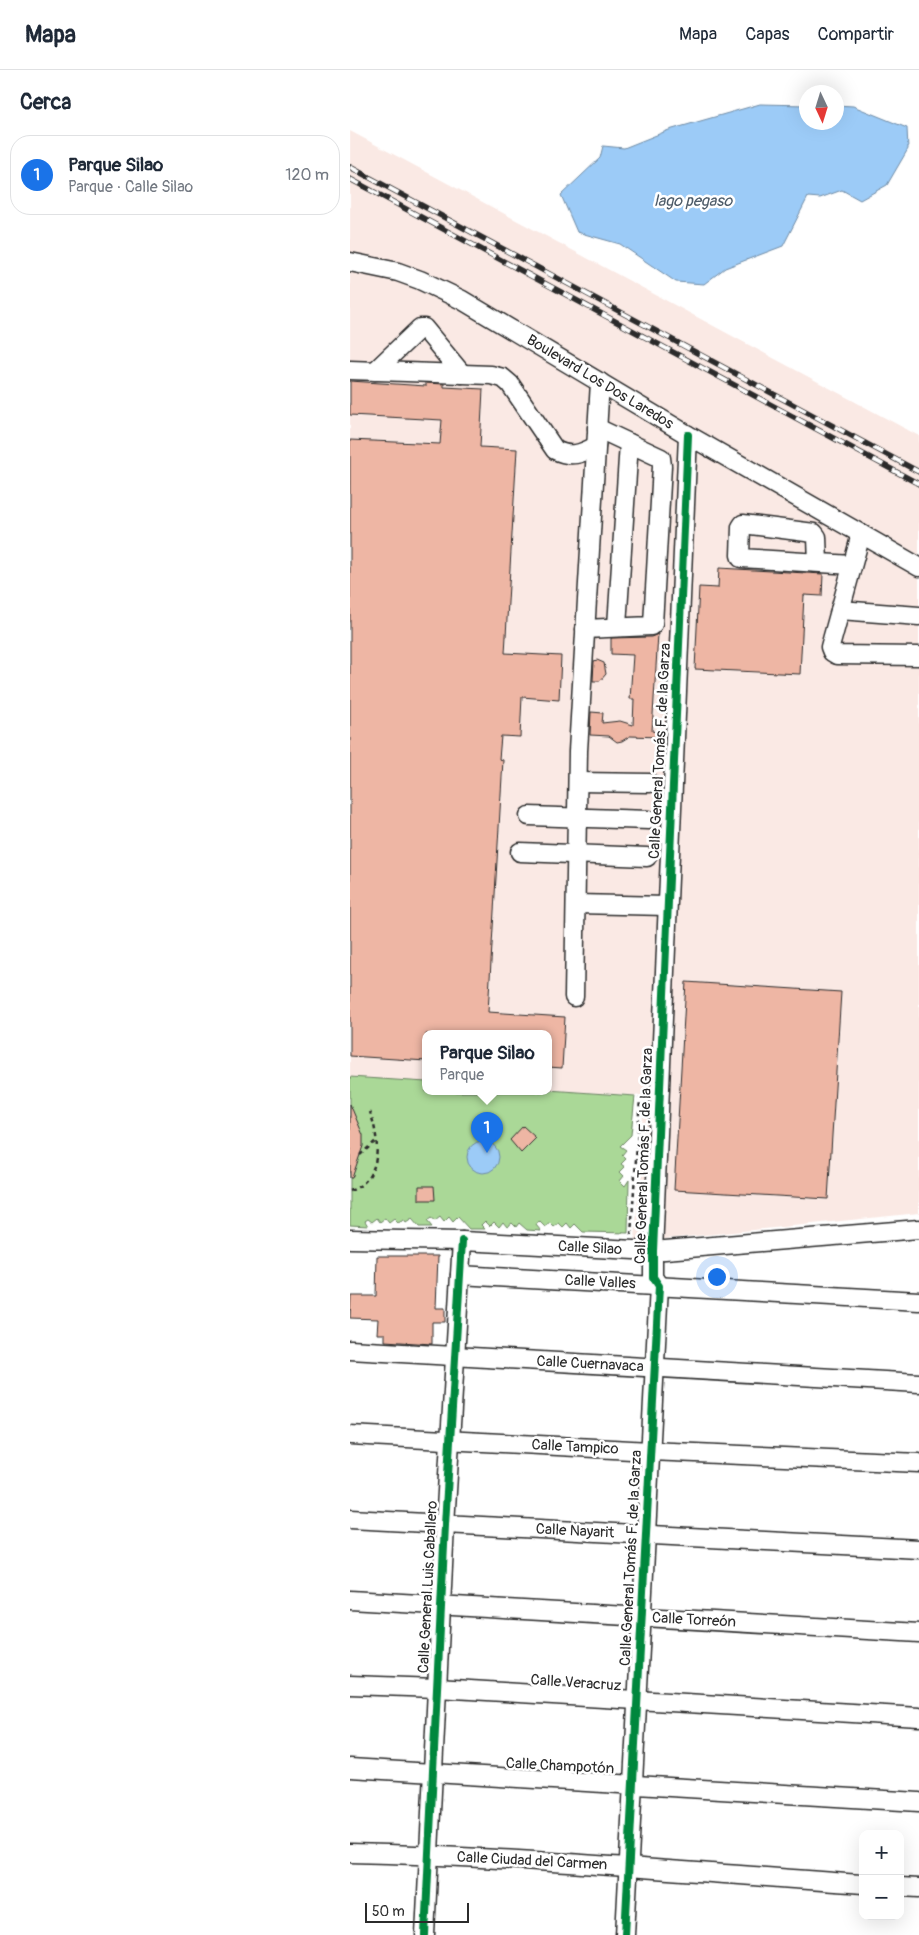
<!DOCTYPE html>
<html lang="es">
<head>
<meta charset="utf-8">
<style>
  :root { --surface:#fff; --page:#f2f2f3; --text:#1f2937; --muted:#747a83; --line:#e0e1e3; --accent:#1a73e8 }
  body { margin:0; font-family:Pangolin,sans-serif; background:var(--page); color:var(--text) }
  .controls { position:absolute; right:15px; bottom:15px; display:grid; overflow:hidden; border-radius:10px; box-shadow:0 5px 20px #0002 }
  .controls button { width:45px; height:45px; display:grid; place-items:center; padding:0; border:0; border-bottom:1px solid var(--line); background:var(--surface); color:var(--text); font:25px sans-serif }
  .compass { position:absolute; left:449px; top:15px; width:45px; height:45px; border-radius:50%; background:var(--surface); box-shadow:0 5px 20px #0002; rotate:176deg }
  .scale { position:absolute; left:15px; bottom:12px; width:104px; box-sizing:border-box; padding-left:5px; border:2px solid #2b2b2b; border-top:0; font-size:14px; line-height:18px; white-space:nowrap; color:#2b2b2b; -webkit-text-stroke:4px #fff; paint-order:stroke }
  .you { position:absolute; left:366px; top:1206px; width:18px; height:18px; margin:-12px; border:4px solid #fff; border-radius:50%; background:#1a73e8; box-shadow:0 0 0 8px #1a73e833 }
  .badge { display:grid; place-items:center; width:32px; height:32px; border-radius:50%; background:var(--accent); color:#fff; font-size:16px; font-weight:700 }
  .pin { position:absolute; translate:-50% -41px; filter:drop-shadow(0 1px 2px #0008) }
  .pin::after { content:''; position:absolute; top:26px; width:18px; height:15px; background:inherit; clip-path:polygon(0 0,100% 0,50% 100%) }
  .popup { position:absolute; left:72px; top:960px; width:130px; height:65px; box-sizing:border-box; display:grid; place-content:center; border-radius:10px; background:var(--surface); filter:drop-shadow(0 1px 4px #0005); font-size:16px; white-space:nowrap; color:var(--muted) }
  .popup b { font-size:19px; color:var(--text) }
  .popup::after { content:''; position:absolute; left:50%; top:100%; margin-left:-10px; border:10px solid transparent; border-top-color:var(--surface) }
  .list { margin:0; padding:0; list-style:none }
  h2 { display:flex; justify-content:space-between; align-items:center; height:65px; margin:0; padding:0 20px; font-size:21px }
  h2 small { font-size:16px; font-weight:400; color:var(--muted) }
  .list li { display:grid; grid-template-columns:32px 1fr auto; gap:15px; align-items:center; box-sizing:border-box; height:80px; margin:0 10px 10px; padding:0 10px; border:1px solid var(--line); border-radius:20px }
  .list b { display:block; font-size:19px; white-space:nowrap }
  .list p { margin:0; font-size:16px; white-space:nowrap; color:var(--muted) }
  .list em { font-size:16px; font-style:normal; color:var(--muted) }
  .map { position:relative; flex:none; width:569px; height:1865px; overflow:hidden }
  header { display:flex; align-items:center; gap:30px; box-sizing:border-box; height:70px; padding:0 25px; background:var(--surface); border-bottom:1px solid var(--line) }
  header strong { font-size:24px }
  nav { display:flex; gap:28px; margin-inline-start:auto; font-size:18px }
  main { display:flex }
  aside { flex:1; background:var(--surface) }
  .map>svg:first-child { display:block }
  .built { fill:#fae9e4 }
  .green { fill:#aad897; stroke:#6a8261 }
  .water { fill:#9ccbf7; stroke:#6f8ba5 }
  .building { fill:#eeb6a4; stroke:#2b2b2b }
  .lines { fill:none; stroke-linecap:round; stroke-linejoin:round }
  .minor-casing { stroke:#2b2b2b; stroke-width:21 }
  .path { stroke:#2b2b2b; stroke-width:2.5; stroke-dasharray:4 4; stroke-linecap:butt }
  .minor { stroke:#fff; stroke-width:18 }
  .rail-casing { stroke:#2b2b2b; stroke-width:5.5 }
  .rail { stroke:#fff; stroke-width:4; stroke-dasharray:11; stroke-linecap:butt }
  .cycleway-casing { stroke:#fff; stroke-width:11 }
  .cycleway { stroke:#00873e; stroke-width:8 }
  .labels { text-anchor:middle; dominant-baseline:central; stroke-width:5; stroke-linejoin:round; paint-order:stroke }
  .street-label { font-size:15px; fill:#2b2b2b; stroke:#fff }
  .water-label { font-size:16px; font-style:italic; fill:#4d5b68; stroke:#fff }
</style>
</head>
<body>
<header>
<strong>Mapa</strong>
<nav><a>Mapa</a><a>Capas</a><a>Compartir</a></nav>
</header>
<main>
<aside>
<h2>Cerca<small></small></h2>
<ul class="list">
<li><span class="badge">1</span><div><b>Parque Silao</b><p>Parque · Calle Silao</p></div><em>120 m</em></li>
</ul>
</aside>
<div class="map">
<svg width="569" height="1865" viewBox="0 0 569 1865">
  <rect width="100%" height="100%" fill="#fff"/>
  <filter id="ink" filterUnits="userSpaceOnUse"><feTurbulence type="fractalNoise" baseFrequency=".02" numOctaves="2"/><feDisplacementMap in="SourceGraphic" scale="10" xChannelSelector="R" yChannelSelector="G"/><feConvolveMatrix kernelMatrix="1 2 1 2 8 2 1 2 1" color-interpolation-filters="sRGB"/></filter>
  <g filter="url(#ink)">
    <path class="built" d="M0,61L569,366V1143L285,1172L294,1026L198,1020V964H76V1012L0,1007Z"/>
    <path class="green" d="M0,1007L76,1012V1022H198V1020L285,1026L281,1065L270,1076L276,1080L272,1085L276,1089L271,1094L275,1097L270,1102L274,1106L270,1111L275,1116L279,1110L278,1163L233,1162L225,1154L221,1158L217,1153L213,1157L209,1153L204,1157L200,1153L195,1157L189,1151L186,1155L191,1161L177,1160L169,1153L166,1157L162,1153L157,1157L153,1152L149,1157L144,1152L140,1156L135,1151L131,1155L135,1159H119L108,1147L103,1152L99,1147L94,1152L90,1147L85,1151L81,1148L77,1151L82,1157H69L62,1149L56,1153L54,1150L48,1153L44,1149L39,1153L35,1148L30,1152L27,1148L22,1152L18,1149L15,1151L18,1156L0,1155Z"/>
    <g class="water">
      <path d="M410,34L456,35L457,52H487V35L503,36L557,58L558,79L537,115L510,130L492,120L470,128L458,127L433,176L375,198L354,214L326,212L270,174L227,162L211,125L250,88L253,76L274,78L319,60Z"/>
      <circle cx="133" cy="1087" r="16"/>
    </g>
    <g class="building">
      <path d="M0,311L76,316V313L94,314V317L133,319L130,377L167,379L155,583L211,586L209,630L172,627L170,667L151,666L149,689L153,690L138,942L215,947L212,998L198,997V964H76V991L0,986V370L90,374L92,350L0,345Z"/>
      <path d="M369,498L473,504L472,526L454,525L450,604L345,599L349,517L368,518Z"/>
      <path d="M308,564L302,661L310,663V667L280,666L272,671L267,672L259,666L240,665L241,642L253,643L252,653L270,651L283,655L284,629H280L283,585L261,584V568L301,567Z"/>
      <path d="M247,590L254,593L256,604L250,611H243L244,591Z"/>
      <path d="M336,912L491,922L478,1129L324,1120Z"/>
      <path d="M0,1034L13,1065V1076L2,1108H0Z"/>
      <path d="M173,1056L186,1068L171,1083L160,1070Z"/>
      <path d="M69,1116H84L85,1130H69Z"/>
      <path d="M27,1186H88L86,1238H95V1252H82V1274L35,1271V1264H27L28,1249L0,1248L1,1226H26Z"/>
    </g>
    <g class="lines">
      <g class="minor-casing">
        <g id="minor">
          <path d="M0,192L48,202L70,210L112,230L338,365L569,497"/>
          <path d="M0,300L141,305L153,308L160,314L205,380C221,388 231,384 246,376"/>
          <path d="M25,301L70,258H74L112,304"/>
          <path d="M511,464L480,577L482,582L487,585L569,586"/>
          <path d="M468,493L467,467L464,463L393,454L391,457L390,485L391,488L502,495"/>
          <path d="M490,540L569,546"/>
          <path d="M267,556L279,373"/>
          <path d="M235,559L301,556L303,554L312,396L311,388L247,358"/>
          <path d="M228,712L300,713"/>
          <path d="M179,746L299,750"/>
          <path d="M170,782L297,787"/>
          <path d="M226,834L317,836"/>
          <path d="M224,927L228,681L250,312"/>
          <path d="M0,1169L112,1171L303,1181L569,1159"/>
          <path d="M110,1205L569,1231"/>
          <path d="M0,1280L569,1313"/>
          <path d="M0,1365L300,1381L569,1393"/>
          <path d="M0,1449L569,1479"/>
          <path d="M0,1530L569,1563"/>
          <path d="M0,1615L87,1618L569,1647"/>
          <path d="M0,1698L569,1732"/>
          <path d="M0,1783C171,1787 342,1802 513,1814"/>
          <path d="M550,1817L569,1818"/>
          <path d="M75,1865L95,1455L112,1171"/>
          <path d="M275,1865L309,1216L303,1207V1181L338,365"/>
        </g>
      </g>
      <g class="path">
        <path d="M10,1085L27,1070"/>
        <path d="M0,1121C33,1108 30,1070 20,1042"/>
        <path d="M281,1165L290,1028"/>
      </g>
      <use href="#minor" class="minor"/>
      <g class="rail-casing">
        <g id="rail">
          <path d="M0,97L569,402"/>
          <path d="M0,109L569,414"/>
        </g>
      </g>
      <use href="#rail" class="rail"/>
      <g class="cycleway-casing">
        <g id="cycleway">
          <path d="M75,1865L95,1455L112,1171"/>
          <path d="M275,1865L309,1216L303,1207V1181L338,365"/>
        </g>
      </g>
      <use href="#cycleway" class="cycleway"/>
    </g>
  </g>
  <g class="labels">
    <g class="street-label">
      <text transform="translate(250 312) rotate(31)">Boulevard Los Dos Laredos</text>
      <text transform="translate(310 681) rotate(-87)">Calle General Tomás F. de la Garza</text>
      <text transform="translate(294 1086) rotate(-88)">Calle General Tomás F. de la Garza</text>
      <text transform="translate(240 1178) rotate(3)">Calle Silao</text>
      <text transform="translate(250 1212) rotate(3)">Calle Valles</text>
      <text transform="translate(240 1294) rotate(3)">Calle Cuernavaca</text>
      <text transform="translate(225 1377) rotate(3)">Calle Tampico</text>
      <text transform="translate(225 1461) rotate(3)">Calle Nayarit</text>
      <text transform="translate(281 1488) rotate(-87)">Calle General Tomás F. de la Garza</text>
      <text transform="translate(78 1517) rotate(-87)">Calle General Luis Caballero</text>
      <text transform="translate(344 1550) rotate(3)">Calle Torreón</text>
      <text transform="translate(226 1613) rotate(4)">Calle Veracruz</text>
      <text transform="translate(210 1696) rotate(3)">Calle Champotón</text>
      <text transform="translate(182 1791) rotate(3)">Calle Ciudad del Carmen</text>
    </g>
    <g class="water-label">
      <text x="343" y="131">lago pegaso</text>
    </g>
  </g>
</svg>
<div class="controls">
<button>+</button>
<button>−</button>
</div>
<svg class="compass" viewBox="-18 -18 36 36"><path d="M0-13l5 13h-10z" fill="#e53935"/><path d="M0 13l5-13h-10z" fill="#747a83"/></svg>
<div class="scale">50 m</div>
<div class="you"></div>
<div class="pin badge" style="left:137px;top:1083px">1</div>
<div class="popup"><b>Parque Silao</b>Parque</div>
</div>
</main>
</body>
</html>
